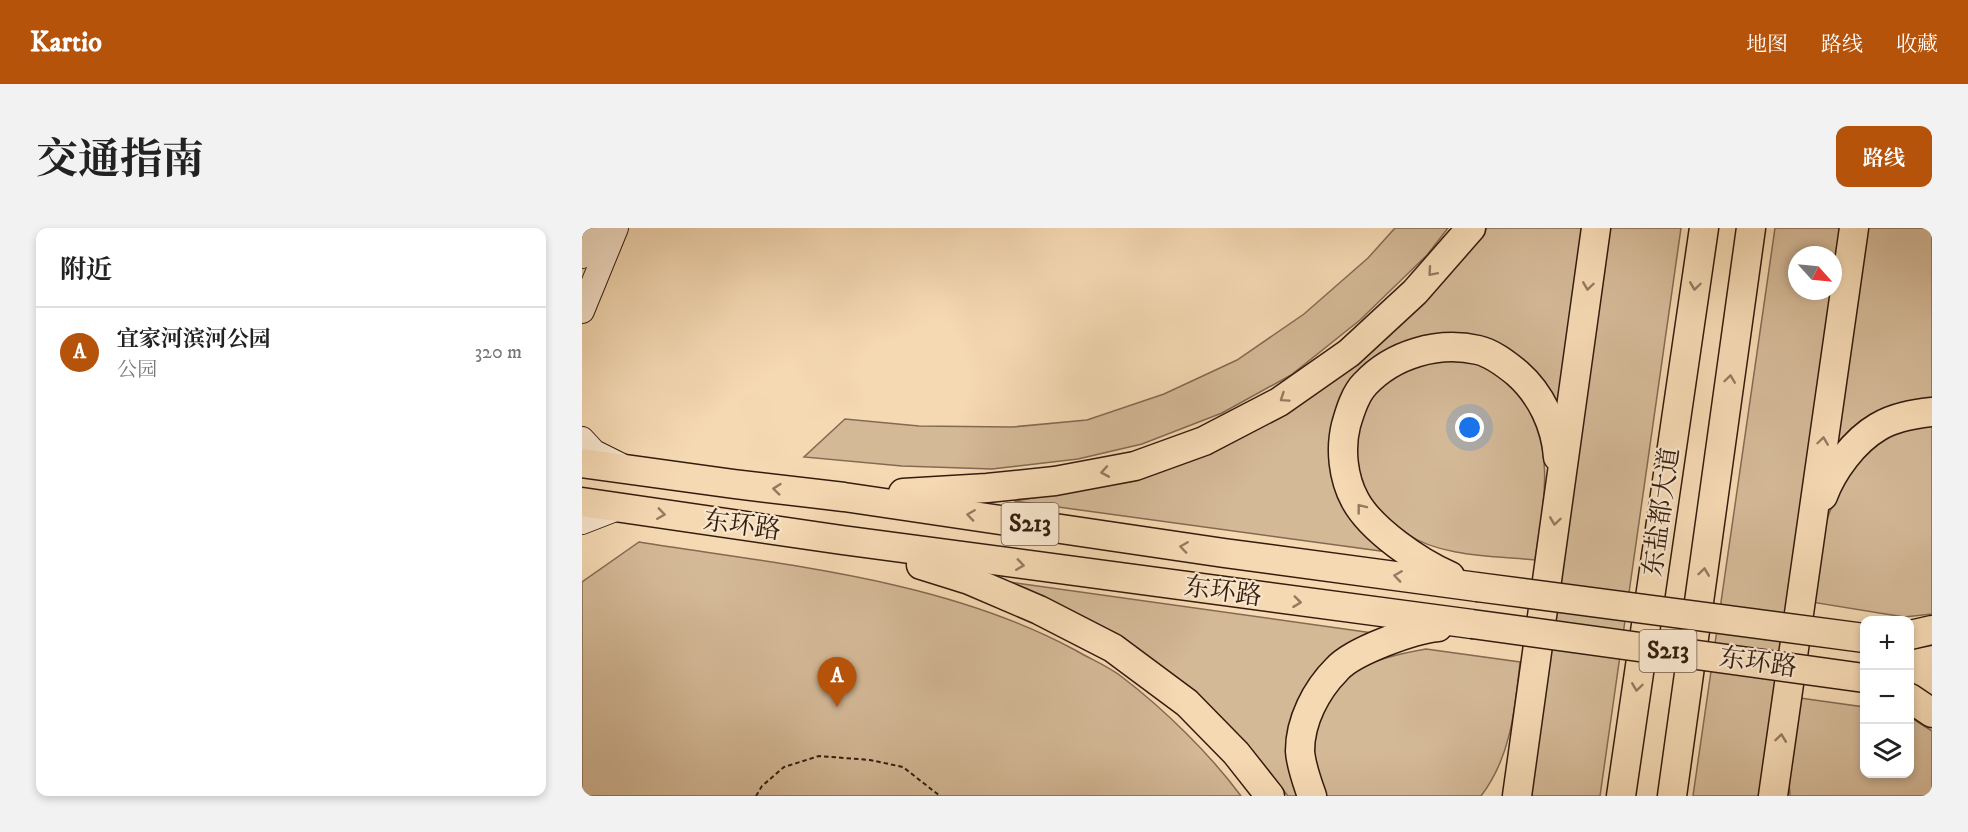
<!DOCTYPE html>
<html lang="zh">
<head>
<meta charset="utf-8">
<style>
  :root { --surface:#fff; --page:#f2f2f2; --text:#222; --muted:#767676; --line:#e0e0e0; --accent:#b45309 }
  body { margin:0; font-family:"IM FELL DW Pica","Noto Serif SC",serif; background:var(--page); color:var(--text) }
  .controls { position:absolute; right:18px; bottom:18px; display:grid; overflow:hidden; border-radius:12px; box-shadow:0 3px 9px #0003 }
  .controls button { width:54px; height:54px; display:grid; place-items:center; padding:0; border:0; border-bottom:2px solid var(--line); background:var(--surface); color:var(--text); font:30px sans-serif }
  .compass { position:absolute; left:1206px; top:18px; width:54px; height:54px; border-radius:50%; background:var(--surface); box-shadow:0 3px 9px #0003; rotate:117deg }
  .you { position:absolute; left:888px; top:200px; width:21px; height:21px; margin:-15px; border:4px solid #fff; border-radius:50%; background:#1a73e8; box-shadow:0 0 0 9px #1a73e833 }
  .badge { display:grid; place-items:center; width:39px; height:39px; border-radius:50%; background:var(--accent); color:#fff; font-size:20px; font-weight:700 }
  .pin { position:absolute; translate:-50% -50px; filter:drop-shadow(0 2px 3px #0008) }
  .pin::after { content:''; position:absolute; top:32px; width:21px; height:18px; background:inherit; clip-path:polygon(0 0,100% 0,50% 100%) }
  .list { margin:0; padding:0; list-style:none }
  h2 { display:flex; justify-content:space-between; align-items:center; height:78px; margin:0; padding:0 24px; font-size:26px }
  h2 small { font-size:20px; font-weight:400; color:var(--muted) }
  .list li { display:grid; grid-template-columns:39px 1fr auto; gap:18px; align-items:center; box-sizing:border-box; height:90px; padding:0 24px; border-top:2px solid var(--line) }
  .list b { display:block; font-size:22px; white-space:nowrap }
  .list p { margin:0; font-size:20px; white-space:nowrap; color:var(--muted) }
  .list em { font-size:20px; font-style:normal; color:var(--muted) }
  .icon { flex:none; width:33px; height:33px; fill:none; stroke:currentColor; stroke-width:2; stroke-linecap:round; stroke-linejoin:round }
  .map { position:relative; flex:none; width:1350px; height:568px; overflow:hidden; border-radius:12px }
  header { display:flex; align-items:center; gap:36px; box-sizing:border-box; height:84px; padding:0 30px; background:var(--accent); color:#fff }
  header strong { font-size:28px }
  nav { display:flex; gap:33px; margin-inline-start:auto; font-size:21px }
  .intro { display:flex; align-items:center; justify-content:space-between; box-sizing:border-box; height:144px; padding:0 36px }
  h1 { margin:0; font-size:42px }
  .button { padding:15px 27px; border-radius:12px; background:var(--accent); color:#fff; font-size:21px; font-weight:700 }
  main { display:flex; gap:36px; padding:0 36px }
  aside { flex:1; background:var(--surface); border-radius:12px; box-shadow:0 3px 9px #0003 }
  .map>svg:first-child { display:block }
  .green { fill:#d4b997; stroke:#846a52; stroke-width:1.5; fill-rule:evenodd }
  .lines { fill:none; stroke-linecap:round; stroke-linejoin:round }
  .secondary-casing { stroke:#341c0d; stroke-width:26 }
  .trunk-casing { stroke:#341c0d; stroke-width:31 }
  .path { stroke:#341c0d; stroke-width:2; stroke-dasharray:4.5 3; stroke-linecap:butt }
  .secondary { stroke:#f8e6ce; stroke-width:24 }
  .trunk { stroke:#f5d9b3; stroke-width:28 }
  .trunk-bridge-casing { stroke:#341c0d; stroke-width:31; stroke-linecap:butt }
  .trunk-bridge { stroke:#f5d9b3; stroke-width:28 }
  .oneway { stroke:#947a60 }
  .labels { text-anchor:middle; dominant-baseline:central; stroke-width:4.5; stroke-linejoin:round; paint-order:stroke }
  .shield { fill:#f8e6ce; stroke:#6f5947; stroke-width:1.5 }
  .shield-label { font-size:24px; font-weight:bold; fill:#341c0d }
  .street-label { font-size:26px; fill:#341c0d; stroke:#f8e6ce }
</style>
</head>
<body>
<header>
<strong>Kartio</strong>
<nav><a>地图</a><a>路线</a><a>收藏</a></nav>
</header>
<div class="intro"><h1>交通指南</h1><a class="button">路线</a></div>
<main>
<aside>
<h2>附近<small></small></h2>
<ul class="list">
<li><span class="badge">A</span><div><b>宜家河滨河公园</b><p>公园</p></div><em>320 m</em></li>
</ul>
</aside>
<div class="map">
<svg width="1350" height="568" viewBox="0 0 1350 568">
  <rect width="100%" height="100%" fill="#f5d9b3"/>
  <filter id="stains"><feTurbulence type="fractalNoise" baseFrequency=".00333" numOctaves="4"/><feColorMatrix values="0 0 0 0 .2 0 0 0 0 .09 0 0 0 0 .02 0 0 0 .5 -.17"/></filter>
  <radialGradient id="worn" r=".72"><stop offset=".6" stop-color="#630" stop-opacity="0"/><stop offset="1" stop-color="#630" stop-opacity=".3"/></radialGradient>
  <g class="green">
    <path d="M813,0H866L845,27L778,92L709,147L640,185L560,216L496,231L410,241L320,238L222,229L263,191L337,198L430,199L505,192L582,166L655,132L722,86L786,30Z"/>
    <path d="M905,0H1005L978,190L959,150L832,113L747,215L806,324L432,273L553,253L627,223L772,136L841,76Z"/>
    <path d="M1026,0H1099L1018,568H946Z"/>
    <path d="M1193,0H1260L1181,568H1111ZM1215,27H1251V63H1215Z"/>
    <path d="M1282,0H1350V173L1249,229Z"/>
    <path d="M891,132C899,136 908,139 916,144C927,152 936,164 943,175C974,226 961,277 953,332C913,328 859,329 825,306C808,295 791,280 781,261C776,251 775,236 775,225C775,186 796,146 837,134C850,130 876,132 891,132Z"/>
    <path d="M1350,196V386L1322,389L1229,374L1240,303L1258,259L1277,231L1301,209L1326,198Z"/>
    <path d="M57,314C201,337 362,351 493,422C508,431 526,438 540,449C582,481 628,526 659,568H0V354Z"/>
    <path d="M427,354L791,405L731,449L721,568H706L665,516L613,463L539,408Z"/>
    <path d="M844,421L938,434C933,481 929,529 899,568H745C733,550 731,532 733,511C741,445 787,431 844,421Z"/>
    <path d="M1218,470L1282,479V546H1328V489L1350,503V568H1208L1206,541Z"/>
  </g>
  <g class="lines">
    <g class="secondary-casing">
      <g id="secondary">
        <path d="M0,28L12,0"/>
        <path d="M0,83L34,0"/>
        <path d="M0,211L12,224L38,237"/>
        <path d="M0,294L36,280"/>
      </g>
    </g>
    <g class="trunk-casing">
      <g id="trunk">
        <path d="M0,235L152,256L262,269L642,325L895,359"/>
        <path d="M321,265L405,260L473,253L553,238L622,213L697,174L767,125L833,64L889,0"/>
        <path d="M1241,268C1250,243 1272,213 1296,199C1312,189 1332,186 1350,184"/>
        <path d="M0,274L260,312L890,396"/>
        <path d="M339,337L387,352L457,382L531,420L605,475L654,525L688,568"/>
        <path d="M868,348C838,335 789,302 773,272C761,250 758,221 764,197C768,183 773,166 783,156C811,126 856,113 896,122C910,125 924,136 935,145C959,166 974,198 976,229"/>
        <path d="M1328,407L1350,402"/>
        <path d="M1328,470L1350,485"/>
        <path d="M730,568C725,554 719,538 718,523C718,493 734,462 755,441C771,423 832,401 856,399"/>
        <path d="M935,568L1014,0"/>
        <path d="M1039,568L1122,0"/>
        <path d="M1090,568L1169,0"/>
        <path d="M1191,568L1272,0"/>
      </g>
    </g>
    <path class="path" d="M174,568L180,558L202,539L237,528L288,532L321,539L358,568"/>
    <use href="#secondary" class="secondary"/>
    <use href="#trunk" class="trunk"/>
    <g class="trunk-bridge-casing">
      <g id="trunk-bridge">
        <path d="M895,359L1282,410"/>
        <path d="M890,396L1282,450"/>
      </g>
    </g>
    <use href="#trunk-bridge" class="trunk-bridge"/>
  </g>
  <defs><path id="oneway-chevron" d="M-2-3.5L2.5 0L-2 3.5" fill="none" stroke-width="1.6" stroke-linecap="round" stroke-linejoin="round" transform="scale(1.5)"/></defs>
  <g class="oneway">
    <use href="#oneway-chevron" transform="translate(850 44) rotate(131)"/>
    <use href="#oneway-chevron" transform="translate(1006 58) rotate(98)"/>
    <use href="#oneway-chevron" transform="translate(1113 58) rotate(98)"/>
    <use href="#oneway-chevron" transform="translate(1148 151) rotate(-82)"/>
    <use href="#oneway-chevron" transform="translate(702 170) rotate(146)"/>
    <use href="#oneway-chevron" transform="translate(1241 213) rotate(-82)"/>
    <use href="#oneway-chevron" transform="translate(523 244) rotate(170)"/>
    <use href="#oneway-chevron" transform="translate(195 261) rotate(-174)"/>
    <use href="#oneway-chevron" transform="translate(779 280) rotate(-128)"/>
    <use href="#oneway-chevron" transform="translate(79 286) rotate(8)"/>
    <use href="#oneway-chevron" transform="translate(389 287) rotate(-172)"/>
    <use href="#oneway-chevron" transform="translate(973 293) rotate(98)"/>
    <use href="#oneway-chevron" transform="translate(602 319) rotate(-172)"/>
    <use href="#oneway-chevron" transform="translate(438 337) rotate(8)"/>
    <use href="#oneway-chevron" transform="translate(1122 344) rotate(-82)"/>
    <use href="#oneway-chevron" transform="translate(816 348) rotate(-172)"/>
    <use href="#oneway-chevron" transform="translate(715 374) rotate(7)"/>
    <use href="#oneway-chevron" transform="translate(1055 459) rotate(98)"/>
    <use href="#oneway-chevron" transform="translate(1199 510) rotate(-82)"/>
  </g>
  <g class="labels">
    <g class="shield">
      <rect x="419.5" y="275" width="57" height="42" rx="4.5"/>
      <rect x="1057.5" y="402" width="57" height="42" rx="4.5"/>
    </g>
    <g class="shield-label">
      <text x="448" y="296">S213</text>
      <text x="1086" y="423">S213</text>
    </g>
    <g class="street-label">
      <text transform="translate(1080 284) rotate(-82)">东盐都大道</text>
      <text transform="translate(160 298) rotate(8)">东环路</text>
      <text transform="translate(641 364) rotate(8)">东环路</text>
      <text transform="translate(1176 435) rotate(8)">东环路</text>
    </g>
  </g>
  <rect width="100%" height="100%" filter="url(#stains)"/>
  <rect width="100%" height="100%" fill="url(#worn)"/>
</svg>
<div class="controls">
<button>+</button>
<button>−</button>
<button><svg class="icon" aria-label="layers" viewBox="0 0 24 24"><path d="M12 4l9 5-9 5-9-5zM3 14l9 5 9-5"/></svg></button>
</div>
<svg class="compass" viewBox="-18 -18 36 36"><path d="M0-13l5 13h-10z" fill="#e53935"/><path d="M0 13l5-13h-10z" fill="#767676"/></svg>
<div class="you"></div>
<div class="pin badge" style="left:255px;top:479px">A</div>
</div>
</main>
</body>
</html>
